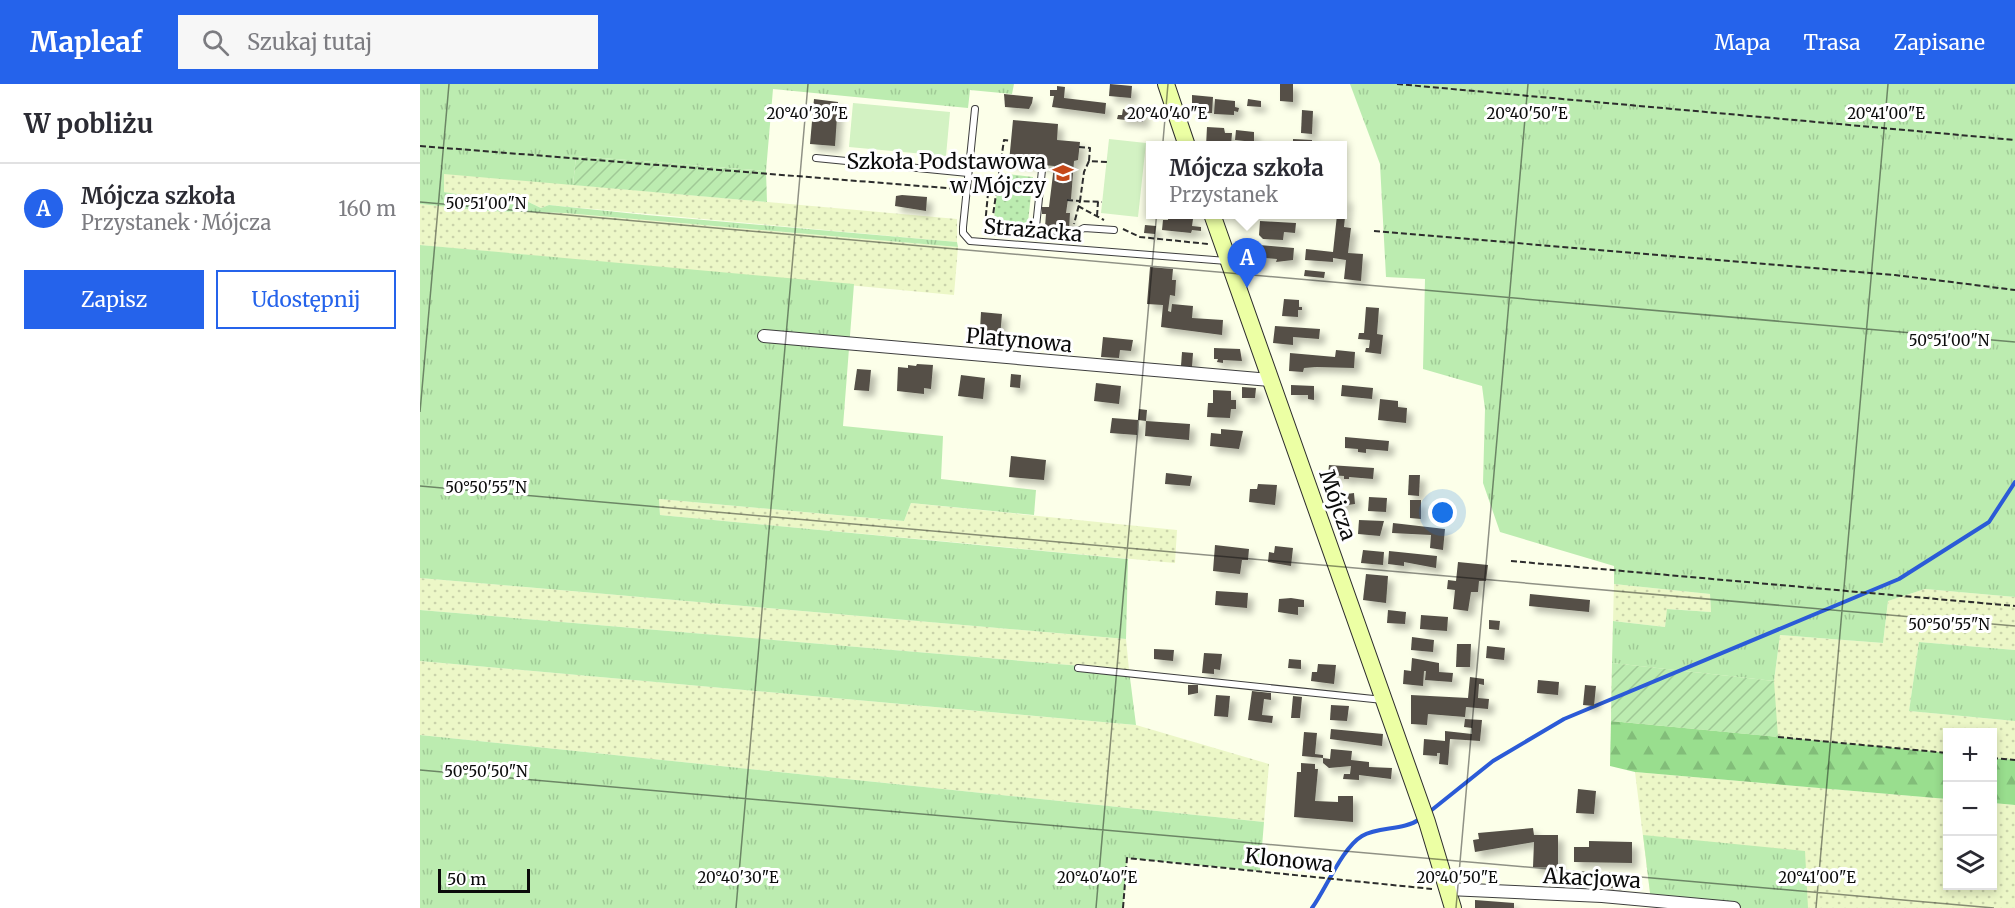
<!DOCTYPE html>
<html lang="pl">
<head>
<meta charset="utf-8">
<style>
  :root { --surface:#fff; --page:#f7f7f7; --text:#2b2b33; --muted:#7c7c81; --line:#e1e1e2; --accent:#2563eb }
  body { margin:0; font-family:Merriweather,serif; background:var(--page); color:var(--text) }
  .controls { position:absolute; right:18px; bottom:18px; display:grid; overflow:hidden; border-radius:0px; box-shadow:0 3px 9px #0003 }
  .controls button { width:54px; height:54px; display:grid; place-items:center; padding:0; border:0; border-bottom:2px solid var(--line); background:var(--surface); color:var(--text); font:30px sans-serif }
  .scale { position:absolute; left:18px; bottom:15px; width:92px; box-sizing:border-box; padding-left:6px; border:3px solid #0b0b0b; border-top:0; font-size:16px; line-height:21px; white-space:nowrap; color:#0b0b0b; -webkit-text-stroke:4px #fff; paint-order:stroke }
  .you { position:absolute; left:1023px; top:429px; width:21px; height:21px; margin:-15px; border:4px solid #fff; border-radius:50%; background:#1a73e8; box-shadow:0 0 0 9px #1a73e833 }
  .badge { display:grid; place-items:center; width:39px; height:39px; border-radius:50%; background:var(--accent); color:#fff; font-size:20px; font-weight:700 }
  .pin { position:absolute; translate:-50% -50px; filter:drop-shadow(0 2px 3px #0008) }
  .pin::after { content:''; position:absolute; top:32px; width:21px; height:18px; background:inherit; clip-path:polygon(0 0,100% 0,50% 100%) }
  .popup { position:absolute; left:726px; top:57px; width:201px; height:78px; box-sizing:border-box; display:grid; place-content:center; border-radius:0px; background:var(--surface); filter:drop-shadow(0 2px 4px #0005); font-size:20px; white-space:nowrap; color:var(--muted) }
  .popup b { font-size:22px; color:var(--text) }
  .popup::after { content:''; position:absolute; left:50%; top:100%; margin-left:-12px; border:12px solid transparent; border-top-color:var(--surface) }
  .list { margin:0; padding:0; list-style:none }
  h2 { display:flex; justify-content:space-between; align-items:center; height:78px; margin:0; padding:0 24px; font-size:26px }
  h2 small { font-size:20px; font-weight:400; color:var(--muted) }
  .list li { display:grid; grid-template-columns:39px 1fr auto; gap:18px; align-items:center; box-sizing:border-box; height:90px; padding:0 24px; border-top:2px solid var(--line) }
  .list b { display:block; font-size:22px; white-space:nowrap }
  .list p { margin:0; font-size:20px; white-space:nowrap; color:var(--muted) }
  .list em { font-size:20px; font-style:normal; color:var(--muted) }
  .actions { display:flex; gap:12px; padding:18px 24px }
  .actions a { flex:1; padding:14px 0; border:2px solid var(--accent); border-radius:0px; text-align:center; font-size:21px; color:var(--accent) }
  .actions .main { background:var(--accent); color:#fff }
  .icon { flex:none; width:33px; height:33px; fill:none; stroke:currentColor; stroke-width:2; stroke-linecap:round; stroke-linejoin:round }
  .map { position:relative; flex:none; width:1595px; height:824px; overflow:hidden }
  header { display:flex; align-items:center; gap:36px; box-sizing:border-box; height:84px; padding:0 30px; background:var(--accent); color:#fff }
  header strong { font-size:28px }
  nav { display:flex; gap:33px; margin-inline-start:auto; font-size:21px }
  .search { width:420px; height:54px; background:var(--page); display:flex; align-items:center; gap:15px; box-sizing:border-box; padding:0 21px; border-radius:0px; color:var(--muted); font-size:22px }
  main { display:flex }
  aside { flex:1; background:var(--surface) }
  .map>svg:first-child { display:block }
  .farmland { fill:url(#farmland-dots) }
  .grass { fill:url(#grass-tufts) }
  .forest { fill:url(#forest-firs) }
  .park { fill:url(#park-dots) }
  .garden { fill:url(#garden-furrows) }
  .pitch { fill:#d3f2c3 }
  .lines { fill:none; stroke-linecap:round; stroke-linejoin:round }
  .stream { stroke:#2b5bd7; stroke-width:4 }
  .building { fill:#545047; filter:url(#shadow) }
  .lane-casing { stroke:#3e3e3e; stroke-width:8 }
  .street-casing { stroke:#3e3e3e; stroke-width:14 }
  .secondary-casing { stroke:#2d2d2d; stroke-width:18 }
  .path { stroke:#2d2d2d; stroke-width:2; stroke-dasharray:6 3; stroke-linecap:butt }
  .lane { stroke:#fff; stroke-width:6 }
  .street { stroke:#fff; stroke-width:12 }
  .secondary { stroke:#ecffa4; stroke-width:16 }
  .ticks { fill:none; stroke:#0b0b0b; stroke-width:1.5; stroke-opacity:0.45 }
  .labels { text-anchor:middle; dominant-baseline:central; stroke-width:6; stroke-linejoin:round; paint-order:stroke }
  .poi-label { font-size:21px; fill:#0b0b0b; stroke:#fff; text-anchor:end }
  .street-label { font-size:21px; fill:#0b0b0b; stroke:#fff }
  .ticks-label { font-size:15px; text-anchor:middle; fill:#0b0b0b; stroke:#fff; stroke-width:6; stroke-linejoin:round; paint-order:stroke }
</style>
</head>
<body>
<header>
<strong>Mapleaf</strong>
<div class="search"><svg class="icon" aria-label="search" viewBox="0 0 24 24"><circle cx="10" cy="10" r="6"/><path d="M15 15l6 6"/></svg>Szukaj tutaj</div>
<nav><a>Mapa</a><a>Trasa</a><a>Zapisane</a></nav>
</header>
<main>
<aside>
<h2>W pobliżu<small></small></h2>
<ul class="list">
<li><span class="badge">A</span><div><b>Mójcza szkoła</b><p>Przystanek · Mójcza</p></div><em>160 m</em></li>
</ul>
<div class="actions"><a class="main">Zapisz</a><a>Udostępnij</a></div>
</aside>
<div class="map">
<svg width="1595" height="824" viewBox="0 0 1595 824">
  <defs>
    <pattern id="farmland-dots" width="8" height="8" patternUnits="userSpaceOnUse" patternTransform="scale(1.5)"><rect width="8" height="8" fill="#ecf7c7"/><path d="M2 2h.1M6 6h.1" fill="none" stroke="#c9d2aa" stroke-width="1.8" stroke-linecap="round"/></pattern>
    <pattern id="grass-tufts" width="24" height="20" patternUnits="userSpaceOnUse" patternTransform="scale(1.5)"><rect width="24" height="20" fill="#bcecb0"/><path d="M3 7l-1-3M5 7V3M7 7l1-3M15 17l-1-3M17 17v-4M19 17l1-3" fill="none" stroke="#a0c996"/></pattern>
    <pattern id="forest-firs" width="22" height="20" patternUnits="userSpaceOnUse" patternTransform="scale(1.5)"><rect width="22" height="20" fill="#99de8e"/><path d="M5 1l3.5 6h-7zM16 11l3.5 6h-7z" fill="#82bd79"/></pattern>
    <pattern id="park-dots" width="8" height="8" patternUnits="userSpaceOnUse" patternTransform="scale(1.5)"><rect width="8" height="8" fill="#bcecb0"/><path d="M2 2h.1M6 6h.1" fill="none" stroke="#a0c996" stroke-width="1.8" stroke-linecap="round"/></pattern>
    <pattern id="garden-furrows" width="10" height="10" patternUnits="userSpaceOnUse" patternTransform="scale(1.5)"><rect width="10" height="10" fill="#bcecb0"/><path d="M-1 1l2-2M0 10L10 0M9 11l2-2" fill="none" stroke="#a0c996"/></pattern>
    <filter id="shadow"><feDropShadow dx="5.5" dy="5.5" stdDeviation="3" flood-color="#0004"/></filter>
  </defs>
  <rect width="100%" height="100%" fill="#fcffe9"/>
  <g class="farmland">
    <path d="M24,89L537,135V158L129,121L121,124L98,113L76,116L23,108Z"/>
    <path d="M0,120L65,127L145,129L538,163L534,211L0,161Z"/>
    <path d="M239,415L484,437L491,419L757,446L755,479L240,431Z"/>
    <path d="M0,494L706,555L709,586L0,526Z"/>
    <path d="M1194,500L1290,510L1291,528L1248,525L1245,543L1193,537Z"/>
    <path d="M1505,505L1595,513V566L1499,558L1489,627L1595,637V676L1573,674L1572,648H1528L1527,669L1191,637L1192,579L1354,597L1360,551L1463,559L1468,517Z"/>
    <path d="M0,577L716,641L849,680L844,738L0,651Z"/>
    <path d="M1215,688L1527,715L1528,802H1572L1573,719L1595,721V824H1314L1231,817Z"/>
  </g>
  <g class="grass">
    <path d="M0,0H594L592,10L550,6L548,24L353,5L346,87L156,72L153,101L24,90V108L76,116L98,113L121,124L129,121L226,131L537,158L538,163L145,129L65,127L0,120Z"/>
    <path d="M930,0H1595V513L1505,505L1468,517L1463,559L1360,551L1354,597L1192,579L1193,537L1245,543L1247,525L1291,528L1290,510L1194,500V482L1080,448L1063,399L1065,325L1062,302L1003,285L1005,195L966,193L960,80Z"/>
    <path d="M0,161L434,200L423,342L523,352L521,395L616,406L614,431L491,419L484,437L239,415L240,431L708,475L706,555L0,494Z"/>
    <path d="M0,526L709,586L716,641L0,577Z"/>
    <path d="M1499,558L1595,566V637L1489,627Z"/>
    <path d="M0,651L844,738L840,787L707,774L703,824H0Z"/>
    <path d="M1223,751L1385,767L1388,824H1314L1231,817Z"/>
  </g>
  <g class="forest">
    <path d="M1191,637L1527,669V715L1215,688L1190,682Z"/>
    <path d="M1572,674L1595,676V721L1573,719Z"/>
  </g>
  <path class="park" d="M579,89L613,93L607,147L573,144Z"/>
  <g class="garden">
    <path d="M156,72L346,87L347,118L153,101Z"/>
    <path d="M1192,579L1354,597L1358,653L1191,637Z"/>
  </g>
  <g class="pitch">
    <path d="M433,19L530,28L526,72L429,63Z"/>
    <path d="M689,55L726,59L718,133L681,129Z"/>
  </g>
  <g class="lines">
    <g class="stream">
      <path d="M1008,729L1073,677L1144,635L1479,495L1569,438L1595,398"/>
      <path d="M892,824C906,805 922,764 942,752C959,742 983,747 1000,735"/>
    </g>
  </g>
  <g class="building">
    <path d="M690,0L712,2L711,14L689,12Z"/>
    <path d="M860,0H873V18L860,17Z"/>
    <path d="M637,2L645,3L644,14L686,19L685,30L632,23L634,12H630V6H637Z"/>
    <path d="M584,10L613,13L612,19L609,25L585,23Z"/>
    <path d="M772,11L793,13L792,29H787V24L772,23Z"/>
    <path d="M394,15L418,18L415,62L390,60Z"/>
    <path d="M795,15L815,17V23L819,24L818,28L814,27V31L794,30Z"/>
    <path d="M828,15L841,17V23L827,22Z"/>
    <path d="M703,25L724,27L723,38L697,35L698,31H702Z"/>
    <path d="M882,26L893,27L892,50L881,49Z"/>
    <path d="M593,36L638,40L637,56L660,58L658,76L654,77L651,115H648L646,129H650L649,146L625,143L626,130H622V123H629L634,82L589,78Z"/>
    <path d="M787,43L804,44L805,49H812L811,62H786Z"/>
    <path d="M816,46L834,48V58L815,56Z"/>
    <path d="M873,55L892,56V62H873Z"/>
    <path d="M482,111L507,113L506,127L475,122L476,112Z"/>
    <path d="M923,114H927L924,143L931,144L928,169L943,170L941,197L924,195L926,176L913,174V178L885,176L886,165L913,168L917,131L923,130Z"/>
    <path d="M727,118L731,119V127L726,126Z"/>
    <path d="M748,132L773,135L772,142L781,143V147L772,146L771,149L742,146L743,136H748Z"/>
    <path d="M840,137L876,139L875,149L864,148L863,156L843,155L839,151Z"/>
    <path d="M725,141L736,142L735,150L724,149Z"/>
    <path d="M827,160L874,164L873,176L856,178L857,175L845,174L842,180L826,178Z"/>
    <path d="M730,183L753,185L752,196H756L755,212L750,211L748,227L751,228L752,220L773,222L772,234L803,236L802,251L741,243L743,221L727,220Z"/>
    <path d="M885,186L905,188L904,194L884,192Z"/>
    <path d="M864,215L879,216V223H882V226H878V233L862,232Z"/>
    <path d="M946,223L959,224L957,250L963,251L961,270L945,268L946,264H949L950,256L938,255L939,249H944Z"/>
    <path d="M561,228L582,230L580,253L570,252V247L560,246Z"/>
    <path d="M855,242L900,245L899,255L873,253V261L853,259Z"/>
    <path d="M683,253L713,256L711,267L700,266L699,274L681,273Z"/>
    <path d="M794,264L820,265L822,277L803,276V279L797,278L798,275H794Z"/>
    <path d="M916,266L935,268L934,284L896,283L884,284L883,288L869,287L870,269L915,273Z"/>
    <path d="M762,268L773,269L772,283L761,282Z"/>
    <path d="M497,280L513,281L511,305L504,304V310L477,307L478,283L488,284V281L496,282Z"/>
    <path d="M437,285L451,286L449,307L434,306Z"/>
    <path d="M591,290L601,291L600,304L590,303Z"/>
    <path d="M541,291L565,294L563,315L538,312Z"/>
    <path d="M676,299L701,302L699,320L674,317Z"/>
    <path d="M871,301L894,302V316L888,315V311H871Z"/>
    <path d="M922,301L953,304L952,315L921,312Z"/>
    <path d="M822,303L836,304L835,314H822Z"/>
    <path d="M793,306L811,307V316H816V325H811L810,334L787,333L788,319H793Z"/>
    <path d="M960,315L978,317V323L987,324L986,339L958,336Z"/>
    <path d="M719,325L727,326L726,337L770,340L769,356L725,352L726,337L718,336Z"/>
    <path d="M692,334L718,336L717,351L690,349Z"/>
    <path d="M801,345L823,347L819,365L790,362L791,349L801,350Z"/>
    <path d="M925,353L969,357L968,367L946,365V369L938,368V365L925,364Z"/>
    <path d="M591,372L626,376L624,396L589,393Z"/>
    <path d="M909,381L954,384L953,395L929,393V395H924V392L908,391Z"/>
    <path d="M746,389L772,392L770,402L745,400Z"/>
    <path d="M989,391H1000L999,412L988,411Z"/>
    <path d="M838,400L857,401L855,421L829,418L830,405H837Z"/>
    <path d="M934,409L935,420L913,423L912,412Z"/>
    <path d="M949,413L967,414L966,428L948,427Z"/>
    <path d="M990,416H1001V435L990,434Z"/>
    <path d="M939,436L964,437L960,452L938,450Z"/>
    <path d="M973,439L1025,445L1023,466L1010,464L1011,451L972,449Z"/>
    <path d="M795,461L829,465L828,476H822L820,490L793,487Z"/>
    <path d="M855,462L873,464L871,482L848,478L849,468L854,469Z"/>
    <path d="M943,466L964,468L963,481L941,479Z"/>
    <path d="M969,467L1017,472L1016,484L984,478V482L968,480Z"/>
    <path d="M1038,478L1068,481L1066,497H1059L1058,508H1051L1048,527L1033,525L1035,506L1027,505L1028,496L1036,497Z"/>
    <path d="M946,490L968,492L966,519L943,516Z"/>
    <path d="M796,507L828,509L827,524L795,521Z"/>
    <path d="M1110,510L1170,516L1169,528L1109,522Z"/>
    <path d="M871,514L884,516V523H878V531L858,528L859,515Z"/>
    <path d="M968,526L986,528L985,540L967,539Z"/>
    <path d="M1001,531L1028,533L1027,547L1000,545Z"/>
    <path d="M1069,536L1080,537L1079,546L1069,545Z"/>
    <path d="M992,553L1014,556L1013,568L991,566Z"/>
    <path d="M1037,560H1051L1050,583H1036Z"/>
    <path d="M1067,562L1085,564L1084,576L1066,574Z"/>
    <path d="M734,565L754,566L753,577L734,575Z"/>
    <path d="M784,569L802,570L800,586L794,585V590L782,589Z"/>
    <path d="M992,574L1019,579V588L1033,589L1032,598L1005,596L1006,587H1004L1003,602L983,600L984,586L991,587Z"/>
    <path d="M869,575L881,576V585L868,584Z"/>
    <path d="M898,580L916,581L914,600L891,597L892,588H897Z"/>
    <path d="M1050,593L1064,595V601L1059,600L1058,614L1069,615L1068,625L1046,623L1045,633L1008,630L1007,641L991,640V611L1048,614Z"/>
    <path d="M1118,596L1139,598L1138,611L1117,609Z"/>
    <path d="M768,601H778V609L768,611Z"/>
    <path d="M1165,601L1176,602L1174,622L1163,621Z"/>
    <path d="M832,607L851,609V616L844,615L842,631L853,632L852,639L828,636Z"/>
    <path d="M796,611L810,612L808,633L794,632Z"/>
    <path d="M873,612L882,613L880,634H871Z"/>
    <path d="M911,621L929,622L927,637L910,636Z"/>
    <path d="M1045,635L1062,636L1060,657L1030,655L1028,681L1019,680L1020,669H1017V672L1003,671L1004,655L1025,657V647L1052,650V644L1044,643Z"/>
    <path d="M911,645L963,650L962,662L910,655Z"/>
    <path d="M884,648L897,649L895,670L903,671V674L882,672Z"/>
    <path d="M911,665L932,667L931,676L949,678V683L972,684L971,695L939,691V696L923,695L924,690H930L931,682L909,684L903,679V674L910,675Z"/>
    <path d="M881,679L895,680V685H898L895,717L918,718V712H933V738L874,733L877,688H881Z"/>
    <path d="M1158,705L1176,707L1174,730L1156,729Z"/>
    <path d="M1113,744L1114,751H1138V784L1113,783L1114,758L1055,768L1053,756L1059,755L1058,749Z"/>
    <path d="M1169,757L1212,758V779L1154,778V763H1169Z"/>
    <path d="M1187,788H1197L1196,804H1186Z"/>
    <path d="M1055,816L1094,819V824H1055Z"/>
  </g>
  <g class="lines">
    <g class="lane-casing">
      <g id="lane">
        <path d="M555,25L543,143V149L550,157L807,177"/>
        <path d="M396,74L548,89"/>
        <path d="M569,147L615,152L622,86"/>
        <path d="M615,152L645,154L664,144L694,146"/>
        <path d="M658,584L963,616"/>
      </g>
    </g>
    <g class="street-casing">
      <g id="street">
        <path d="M344,252L850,296"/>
        <path d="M1028,805L1182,812L1314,824"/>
      </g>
    </g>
    <g class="secondary-casing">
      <g id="secondary">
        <path d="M746,0L767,62"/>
        <path d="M792,130L1007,738L1033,824"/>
      </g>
    </g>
    <g class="path">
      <path d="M977,0L1595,56"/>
      <path d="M0,62L538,105"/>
      <path d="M659,63L670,64L669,77L687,78"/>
      <path d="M669,77L664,88L660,117L682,118"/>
      <path d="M579,79L615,83"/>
      <path d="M647,116L660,117L654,140"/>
      <path d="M658,122L684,136"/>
      <path d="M677,132L678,118"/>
      <path d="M572,138L584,56L591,57"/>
      <path d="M565,141L569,99"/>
      <path d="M703,145L720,153L788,160"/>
      <path d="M954,147L1475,191L1595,206"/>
      <path d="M1091,477L1595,522"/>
      <path d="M1358,653L1528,669"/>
      <path d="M1572,674L1595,676"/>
      <path d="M703,824L707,774L1012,805"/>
    </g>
    <use href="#lane" class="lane"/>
    <use href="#street" class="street"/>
    <use href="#secondary" class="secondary"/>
  </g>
  <path class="ticks" d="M0,118L1595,258M0,328L29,0M0,402L1595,542M0,686L1574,824M316,824L388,0M676,824L748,0M1036,824L1108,0M1396,824L1468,0"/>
  <defs>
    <g id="school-bare" transform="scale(1.62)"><path d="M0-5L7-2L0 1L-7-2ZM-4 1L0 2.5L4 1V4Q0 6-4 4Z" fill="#c54819" stroke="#fff" stroke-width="2.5" paint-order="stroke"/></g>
  </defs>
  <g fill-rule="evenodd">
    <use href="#school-bare" x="643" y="89"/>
  </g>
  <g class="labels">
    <g class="poi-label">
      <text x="626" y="77">Szkoła Podstawowa<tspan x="626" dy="24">w Mójczy</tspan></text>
    </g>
    <g class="street-label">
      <text transform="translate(613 146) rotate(5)">Strażacka</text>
      <text transform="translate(599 256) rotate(5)">Platynowa</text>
      <text transform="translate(918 421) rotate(71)">Mójcza</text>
      <text transform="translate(869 776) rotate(6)">Klonowa</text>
      <text transform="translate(1172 794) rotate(3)">Akacjowa</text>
    </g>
  </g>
  <g class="ticks-label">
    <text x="387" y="35">20°40'30"E</text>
    <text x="747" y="35">20°40'40"E</text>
    <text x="1107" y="35">20°40'50"E</text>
    <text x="1466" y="35">20°41'00"E</text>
    <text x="66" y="125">50°51'00"N</text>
    <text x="1529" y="262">50°51'00"N</text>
    <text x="66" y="409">50°50'55"N</text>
    <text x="1529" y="546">50°50'55"N</text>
    <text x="66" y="693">50°50'50"N</text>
    <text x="318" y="799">20°40'30"E</text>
    <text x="677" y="799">20°40'40"E</text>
    <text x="1037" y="799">20°40'50"E</text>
    <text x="1397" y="799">20°41'00"E</text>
  </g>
</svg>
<div class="controls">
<button>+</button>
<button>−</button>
<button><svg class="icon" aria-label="layers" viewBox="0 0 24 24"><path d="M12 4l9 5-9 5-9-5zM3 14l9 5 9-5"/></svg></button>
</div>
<div class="scale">50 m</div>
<div class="you"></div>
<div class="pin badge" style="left:827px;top:204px">A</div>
<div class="popup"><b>Mójcza szkoła</b>Przystanek</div>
</div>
</main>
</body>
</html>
